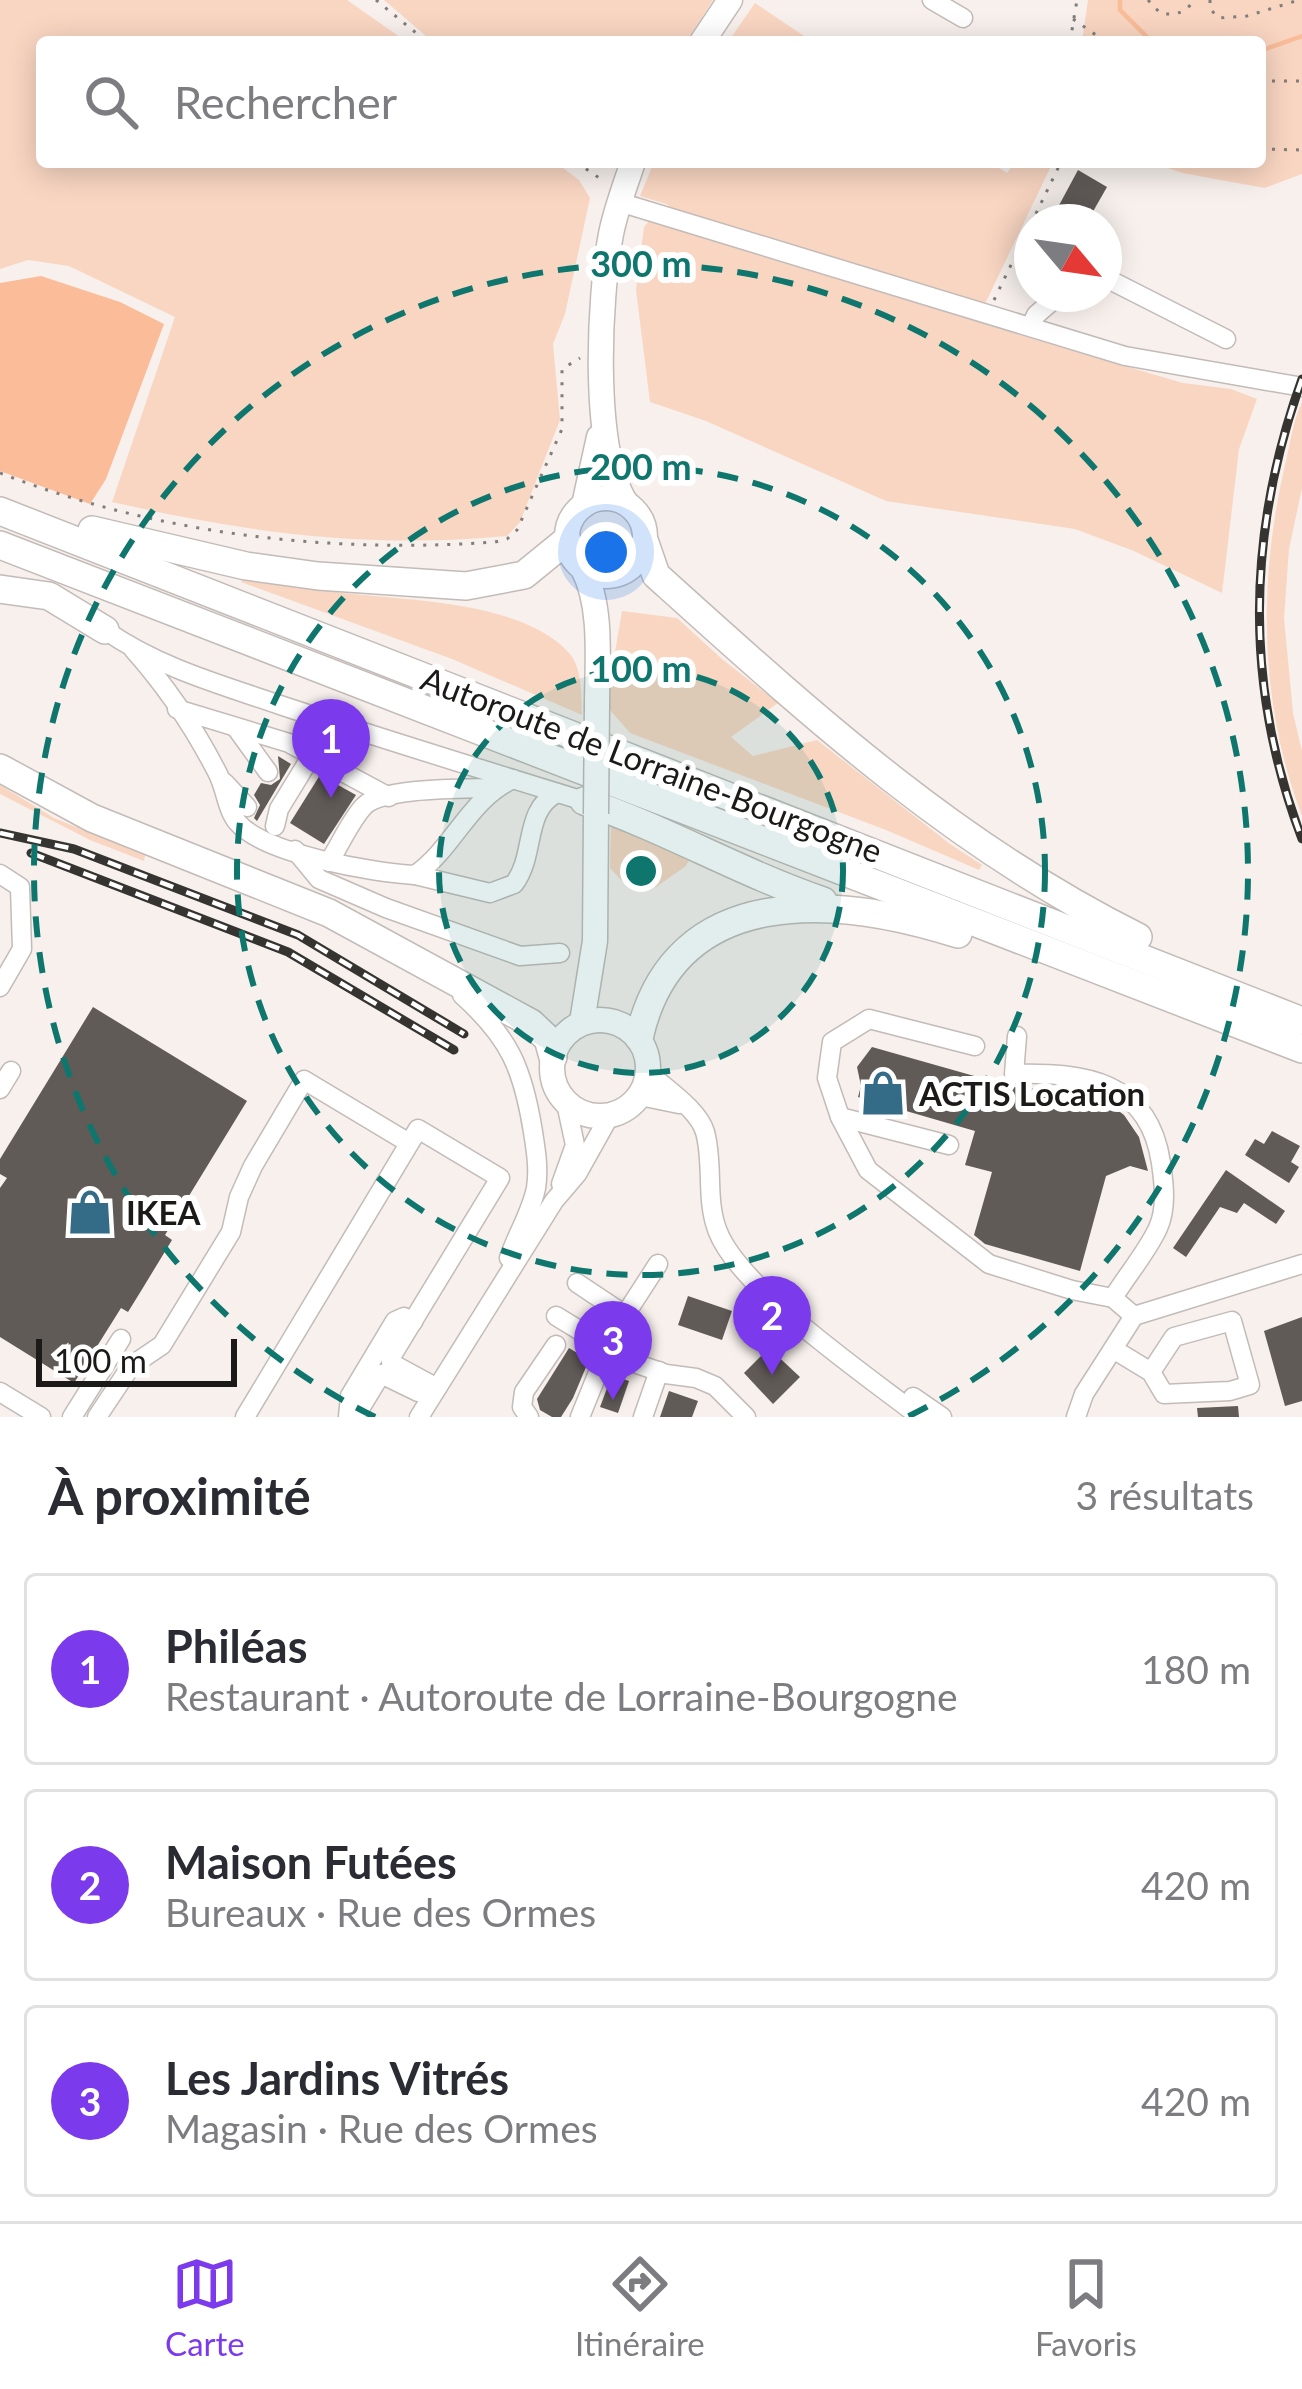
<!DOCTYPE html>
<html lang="fr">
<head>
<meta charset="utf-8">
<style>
  :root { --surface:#fff; --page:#f2f2f3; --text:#2b2b33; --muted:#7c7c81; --line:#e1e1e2; --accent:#7c3aed }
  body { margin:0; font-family:Lato,sans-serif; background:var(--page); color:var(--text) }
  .compass { position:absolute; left:1014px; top:204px; width:108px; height:108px; border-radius:50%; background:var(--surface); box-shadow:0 6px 30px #0003; rotate:119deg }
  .scale { position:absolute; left:36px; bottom:30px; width:201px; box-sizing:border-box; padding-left:12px; border:6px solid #1c1a18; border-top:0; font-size:33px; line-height:42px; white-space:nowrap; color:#1c1a18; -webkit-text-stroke:9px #fff; paint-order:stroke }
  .you { position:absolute; left:606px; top:552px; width:42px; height:42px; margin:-30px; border:9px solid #fff; border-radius:50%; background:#1a73e8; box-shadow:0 0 0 18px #1a73e833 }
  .badge { display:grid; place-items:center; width:78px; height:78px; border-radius:50%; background:var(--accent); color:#fff; font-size:39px; font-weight:700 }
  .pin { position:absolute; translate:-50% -99px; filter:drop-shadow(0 3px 6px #0008) }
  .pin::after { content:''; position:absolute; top:63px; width:42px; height:36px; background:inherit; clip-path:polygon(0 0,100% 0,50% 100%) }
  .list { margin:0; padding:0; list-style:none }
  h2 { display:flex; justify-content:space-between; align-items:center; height:156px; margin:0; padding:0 48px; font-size:51px }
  h2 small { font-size:39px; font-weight:400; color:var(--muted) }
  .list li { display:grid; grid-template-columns:78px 1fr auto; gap:36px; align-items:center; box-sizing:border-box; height:192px; margin:0 24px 24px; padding:0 24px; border:3px solid var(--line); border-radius:12px }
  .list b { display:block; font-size:45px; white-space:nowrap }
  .list p { margin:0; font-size:39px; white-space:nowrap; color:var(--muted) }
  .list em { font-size:39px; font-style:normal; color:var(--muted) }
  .icon { flex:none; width:66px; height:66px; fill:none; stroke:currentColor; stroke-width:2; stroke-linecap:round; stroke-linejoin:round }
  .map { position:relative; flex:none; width:1302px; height:1417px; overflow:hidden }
  .search { position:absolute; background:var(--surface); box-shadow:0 6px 30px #0003; left:36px; right:36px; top:36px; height:132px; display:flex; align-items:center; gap:30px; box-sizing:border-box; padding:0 42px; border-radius:12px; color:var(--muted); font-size:45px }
  .sheet { height:804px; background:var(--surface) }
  nav { display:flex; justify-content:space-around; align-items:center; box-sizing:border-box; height:168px; border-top:3px solid var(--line); background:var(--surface); font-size:33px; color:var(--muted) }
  nav a { display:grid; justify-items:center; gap:6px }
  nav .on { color:var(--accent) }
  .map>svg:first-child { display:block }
  .green { fill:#f9d6c2 }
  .water { fill:#fabc99 }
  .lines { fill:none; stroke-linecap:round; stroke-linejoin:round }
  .stream { stroke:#fabc99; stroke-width:4.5 }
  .building { fill:#615b58 }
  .minor-casing { stroke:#c2bbb8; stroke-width:21 }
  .major-casing { stroke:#c2bbb8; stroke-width:27 }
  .highway-casing { stroke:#c2bbb8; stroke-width:30 }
  .path { stroke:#817d7a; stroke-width:3; stroke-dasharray:3 9; stroke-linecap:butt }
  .minor { stroke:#fff; stroke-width:18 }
  .major { stroke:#fff; stroke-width:24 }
  .highway { stroke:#fff; stroke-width:27 }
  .rail-casing { stroke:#363431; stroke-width:9 }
  .rail { stroke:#fff; stroke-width:4.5; stroke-dasharray:14; stroke-linecap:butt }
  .major-bridge-casing { stroke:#c2bbb8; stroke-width:27; stroke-linecap:butt }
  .major-bridge { stroke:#fff; stroke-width:24 }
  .ring { fill:none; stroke:#0f766e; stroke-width:6; stroke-dasharray:21 15 }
  .labels { text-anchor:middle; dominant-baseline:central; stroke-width:12; stroke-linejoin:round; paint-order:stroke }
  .street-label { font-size:33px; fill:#1c1a18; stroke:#fff }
  .poi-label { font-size:33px; font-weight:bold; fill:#1c1a18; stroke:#fff; text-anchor:start }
  .centre { fill:#0f766e; stroke:#fff; stroke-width:6 }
  .ring-label { font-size:36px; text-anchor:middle; font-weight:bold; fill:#0f766e; stroke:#fff; stroke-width:12; stroke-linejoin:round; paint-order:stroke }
</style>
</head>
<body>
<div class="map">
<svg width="1302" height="1417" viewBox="0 0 1302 1417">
  <rect width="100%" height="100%" fill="#f7f0ec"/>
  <g class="green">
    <path d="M0,0H347L407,42H42V162H555L579,180L590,198L565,314L553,344L560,420L520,522L507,536C368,549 248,533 112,502L175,317L69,266L28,260L0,269Z"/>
    <path d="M384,0H713L686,42H433Z"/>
    <path d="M1088,0H1302V174L1265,188L1182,173L1151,162H1260V42H1082Z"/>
    <path d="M755,3L813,42H728Z"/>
    <path d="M654,162H990L1007,173L1015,162H1053L984,306L685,217L666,204L640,196Z"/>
    <path d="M649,221L1070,350L1183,383L1231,389L1257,399L1239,449L1222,593L1134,551L1075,529L886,501L706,421L650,402L636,290L644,227Z"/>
    <path d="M1302,402V488L1289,549L1284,618L1293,713L1302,751V816C1259,703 1258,581 1285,465C1290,444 1293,421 1302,402Z"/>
    <path d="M245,574C273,581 300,587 328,591C396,601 520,598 569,653C583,669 581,695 582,715L452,659L241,582Z"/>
    <path d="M622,611L677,618L722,659L778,703L731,737L753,756L817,740L950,844L982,865L979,870L886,830L630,733L610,710V681Z"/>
    <path d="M0,785L54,818L145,855L144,861L90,840L0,794Z"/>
    <path d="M611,819L673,843L689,860L686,866L656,887L622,881L610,868Z"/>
  </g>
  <path class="water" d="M41,276L120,302L164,324L106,479L90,504L0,471V283Z"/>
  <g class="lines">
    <g class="stream">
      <path d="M1120,0V10L1149,39L1160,42"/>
      <path d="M1260,51L1302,36"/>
    </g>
  </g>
  <g class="building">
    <path d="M1078,170L1107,187L1087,222H1050Z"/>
    <path d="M278,756L291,764L257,821L254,818L260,805L254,795L261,783L271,785L280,779Z"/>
    <path d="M320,775L356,795L324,844L290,823Z"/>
    <path d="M93,1007L247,1101L165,1235L172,1240L141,1291L128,1312L121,1308L74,1383L0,1337V1188L7,1178L0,1174V1159Z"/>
    <path d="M872,1047L1013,1087L1085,1093L1103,1099L1124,1115L1139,1137L1148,1171L1130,1166L1106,1176L1080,1271L985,1244L974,1235L992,1172L965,1165L975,1131L858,1097L861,1086L857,1067Z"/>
    <path d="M1272,1131L1300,1146L1291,1162L1299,1167L1289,1183L1245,1155L1255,1139L1264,1144Z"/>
    <path d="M1226,1170L1285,1211L1276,1224L1244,1203L1237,1213L1220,1207L1186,1257L1173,1248Z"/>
    <path d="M688,1296L732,1311L722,1340L678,1325Z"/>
    <path d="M1302,1317V1401L1285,1406L1264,1331Z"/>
    <path d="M569,1348L589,1360L573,1398L561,1417H552L540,1410L537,1399Z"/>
    <path d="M769,1348L800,1377L773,1404L744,1373Z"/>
    <path d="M612,1375L629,1381L618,1413L600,1407Z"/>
    <path d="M669,1391L698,1401L692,1417H660Z"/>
    <path d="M1238,1406L1239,1417H1198L1197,1408Z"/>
  </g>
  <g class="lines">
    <g class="minor-casing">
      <g id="minor">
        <path d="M932,0L963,18"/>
        <path d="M619,202L1125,356L1302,387"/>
        <path d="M1104,277L1226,339"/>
        <path d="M1031,326L1036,315L1060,294"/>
        <path d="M105,630C159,668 222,685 283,706C383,739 483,770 584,801"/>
        <path d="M133,649C165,685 195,729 217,772C226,788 226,809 238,823C265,854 374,873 415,875C454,848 468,800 513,779"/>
        <path d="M177,709L289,743L389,797"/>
        <path d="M237,729L268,772"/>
        <path d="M225,783L247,807"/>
        <path d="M275,826L279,809L312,755"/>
        <path d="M295,850L319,879L386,908L520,956L560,953"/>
        <path d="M329,862C340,845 350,821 364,806C383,787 466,789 494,788"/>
        <path d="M0,874L20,887L22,949L0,987"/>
        <path d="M415,875L490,893L514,884C536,856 523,810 557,793"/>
        <path d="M462,995C510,1038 523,1069 533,1132C536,1151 539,1169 536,1188C531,1213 517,1234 509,1258"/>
        <path d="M1017,1036L1014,1074C1085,1072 1149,1081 1161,1163C1164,1184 1167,1208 1158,1228C1147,1252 1127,1275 1113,1298"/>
        <path d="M975,1046L869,1019L832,1042L827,1078L840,1117L868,1170L989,1264L1072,1290L1113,1298L1134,1316"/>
        <path d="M649,1073C666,1089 698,1109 705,1132C714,1164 705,1200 718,1232C741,1290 869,1377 920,1417"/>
        <path d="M0,1089L11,1071"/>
        <path d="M640,1096L679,1104"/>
        <path d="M840,1117L949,1145"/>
        <path d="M561,1184L575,1145L566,1103"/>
        <path d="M577,1283L625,1315"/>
        <path d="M556,1316L605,1346"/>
        <path d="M1113,1349L1151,1372L1164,1394L1230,1391L1250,1385L1232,1321L1174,1337L1151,1372"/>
        <path d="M606,1353L605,1346L658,1264"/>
        <path d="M0,1392L41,1417"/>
        <path d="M913,1397L942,1417"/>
        <path d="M72,1417L121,1339"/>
        <path d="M97,1417L131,1366L162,1345L231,1232L239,1197L253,1166L304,1080L409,1143"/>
        <path d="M245,1417L418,1129L500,1178L391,1357V1363L437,1388"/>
        <path d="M348,1417L350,1396L395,1321L404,1317L413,1322"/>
        <path d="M355,1417L381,1374L418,1392"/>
        <path d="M419,1417L554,1201L577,1174L610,1115"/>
        <path d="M529,1417L522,1407L524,1392L556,1345"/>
        <path d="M580,1417L606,1353L666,1374L696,1378L715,1386L746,1417"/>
        <path d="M643,1417L659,1371"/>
        <path d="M1076,1417L1084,1394L1134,1316L1302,1264"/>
      </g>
    </g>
    <g class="major-casing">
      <g id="major">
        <path d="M702,42L730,0"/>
        <circle cx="606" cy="537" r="39"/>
        <path d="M626,503C591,449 599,297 611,234C616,209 625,186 633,162"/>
        <path d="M584,505L599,437"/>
        <path d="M583,569C603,607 597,663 597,705"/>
        <circle cx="600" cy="1068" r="48"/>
        <path d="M582,1022L595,941L596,814"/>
      </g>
    </g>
    <g class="highway-casing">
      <g id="highway">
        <path d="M0,511L1302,1021"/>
        <path d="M92,530L246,566L318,576L466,586L524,575L567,540"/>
        <path d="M645,543L656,575C808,712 953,845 1138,937"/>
        <path d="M0,545L1302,1049"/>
        <path d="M0,589L49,596L105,630"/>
        <path d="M0,768L92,818L329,913L531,1023L548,1039L553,1057"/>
        <path d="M584,801C666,829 741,873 823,901"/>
        <path d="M639,1038C674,880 839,896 958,934"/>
      </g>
    </g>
    <g class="path">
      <path d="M376,0L427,42"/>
      <path d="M1148,0L1161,14C1177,14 1185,14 1194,0"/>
      <path d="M1210,0V9L1219,18L1247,16L1299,0"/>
      <path d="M1073,19L1106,42"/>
      <path d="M1070,42L1077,0"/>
      <path d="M1260,81H1302"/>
      <path d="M1260,149L1302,150"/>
      <path d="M576,162L605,182"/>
      <path d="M994,300L1061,162"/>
      <path d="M0,473C157,534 328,554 495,542L507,539L517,530L562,429V369L580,358"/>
    </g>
    <use href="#minor" class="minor"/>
    <use href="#major" class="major"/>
    <use href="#highway" class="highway"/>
    <g class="rail-casing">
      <g id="rail">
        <path d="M1302,379C1247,532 1244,687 1302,839"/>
        <path d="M0,833L74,849L298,935L464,1034"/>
        <path d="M31,853L288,952L454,1050"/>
      </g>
    </g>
    <use href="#rail" class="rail"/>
    <g class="major-bridge-casing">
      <path id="major-bridge" d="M596,814L597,705"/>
    </g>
    <use href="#major-bridge" class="major-bridge"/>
  </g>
  <circle cx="641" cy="871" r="202" fill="#0f766e" fill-opacity=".12"/>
  <g class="ring">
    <circle cx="641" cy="871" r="202"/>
    <circle cx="641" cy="871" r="404"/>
    <path d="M375 1417A607 607 0 1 1 907 1417"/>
  </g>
  <defs>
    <g id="shop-bare" transform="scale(3.6)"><path d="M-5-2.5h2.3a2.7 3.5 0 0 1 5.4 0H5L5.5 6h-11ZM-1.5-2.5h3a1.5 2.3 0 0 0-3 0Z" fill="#346b86" stroke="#fff" stroke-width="2.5" paint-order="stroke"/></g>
  </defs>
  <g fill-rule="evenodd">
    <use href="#shop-bare" x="883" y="1093"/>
    <use href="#shop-bare" x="90" y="1212"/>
  </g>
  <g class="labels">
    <g class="street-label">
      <text transform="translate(652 764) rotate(21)">Autoroute de Lorraine-Bourgogne</text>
    </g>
    <g class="poi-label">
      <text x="919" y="1093">ACTIS Location</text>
      <text x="126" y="1212">IKEA</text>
    </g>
  </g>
  <circle cx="641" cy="871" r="18" class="centre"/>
  <g class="ring-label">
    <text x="641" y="277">300 m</text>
    <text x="641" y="480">200 m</text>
    <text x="641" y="682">100 m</text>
  </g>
</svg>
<svg class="compass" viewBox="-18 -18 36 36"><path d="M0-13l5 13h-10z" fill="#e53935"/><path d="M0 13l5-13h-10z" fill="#7c7c81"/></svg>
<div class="scale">100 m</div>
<div class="you"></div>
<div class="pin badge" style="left:331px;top:798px">1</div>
<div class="pin badge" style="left:772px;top:1375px">2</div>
<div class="pin badge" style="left:613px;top:1400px">3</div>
<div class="search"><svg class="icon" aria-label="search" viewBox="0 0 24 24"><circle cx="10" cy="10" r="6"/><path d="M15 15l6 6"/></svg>Rechercher</div>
</div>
<section class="sheet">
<h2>À proximité<small>3 résultats</small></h2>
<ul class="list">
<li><span class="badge">1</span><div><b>Philéas</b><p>Restaurant · Autoroute de Lorraine-Bourgogne</p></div><em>180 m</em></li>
<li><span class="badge">2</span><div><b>Maison Futées</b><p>Bureaux · Rue des Ormes</p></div><em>420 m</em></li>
<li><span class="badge">3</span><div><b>Les Jardins Vitrés</b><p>Magasin · Rue des Ormes</p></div><em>420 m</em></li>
</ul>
</section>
<nav>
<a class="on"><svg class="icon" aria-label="map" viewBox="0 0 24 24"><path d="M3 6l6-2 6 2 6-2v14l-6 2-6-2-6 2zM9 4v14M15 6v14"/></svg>Carte</a>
<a><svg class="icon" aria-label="directions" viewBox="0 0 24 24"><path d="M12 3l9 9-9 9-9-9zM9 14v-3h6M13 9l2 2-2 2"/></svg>Itinéraire</a>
<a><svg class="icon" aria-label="saved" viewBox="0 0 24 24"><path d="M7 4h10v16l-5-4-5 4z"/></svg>Favoris</a>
</nav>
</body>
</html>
